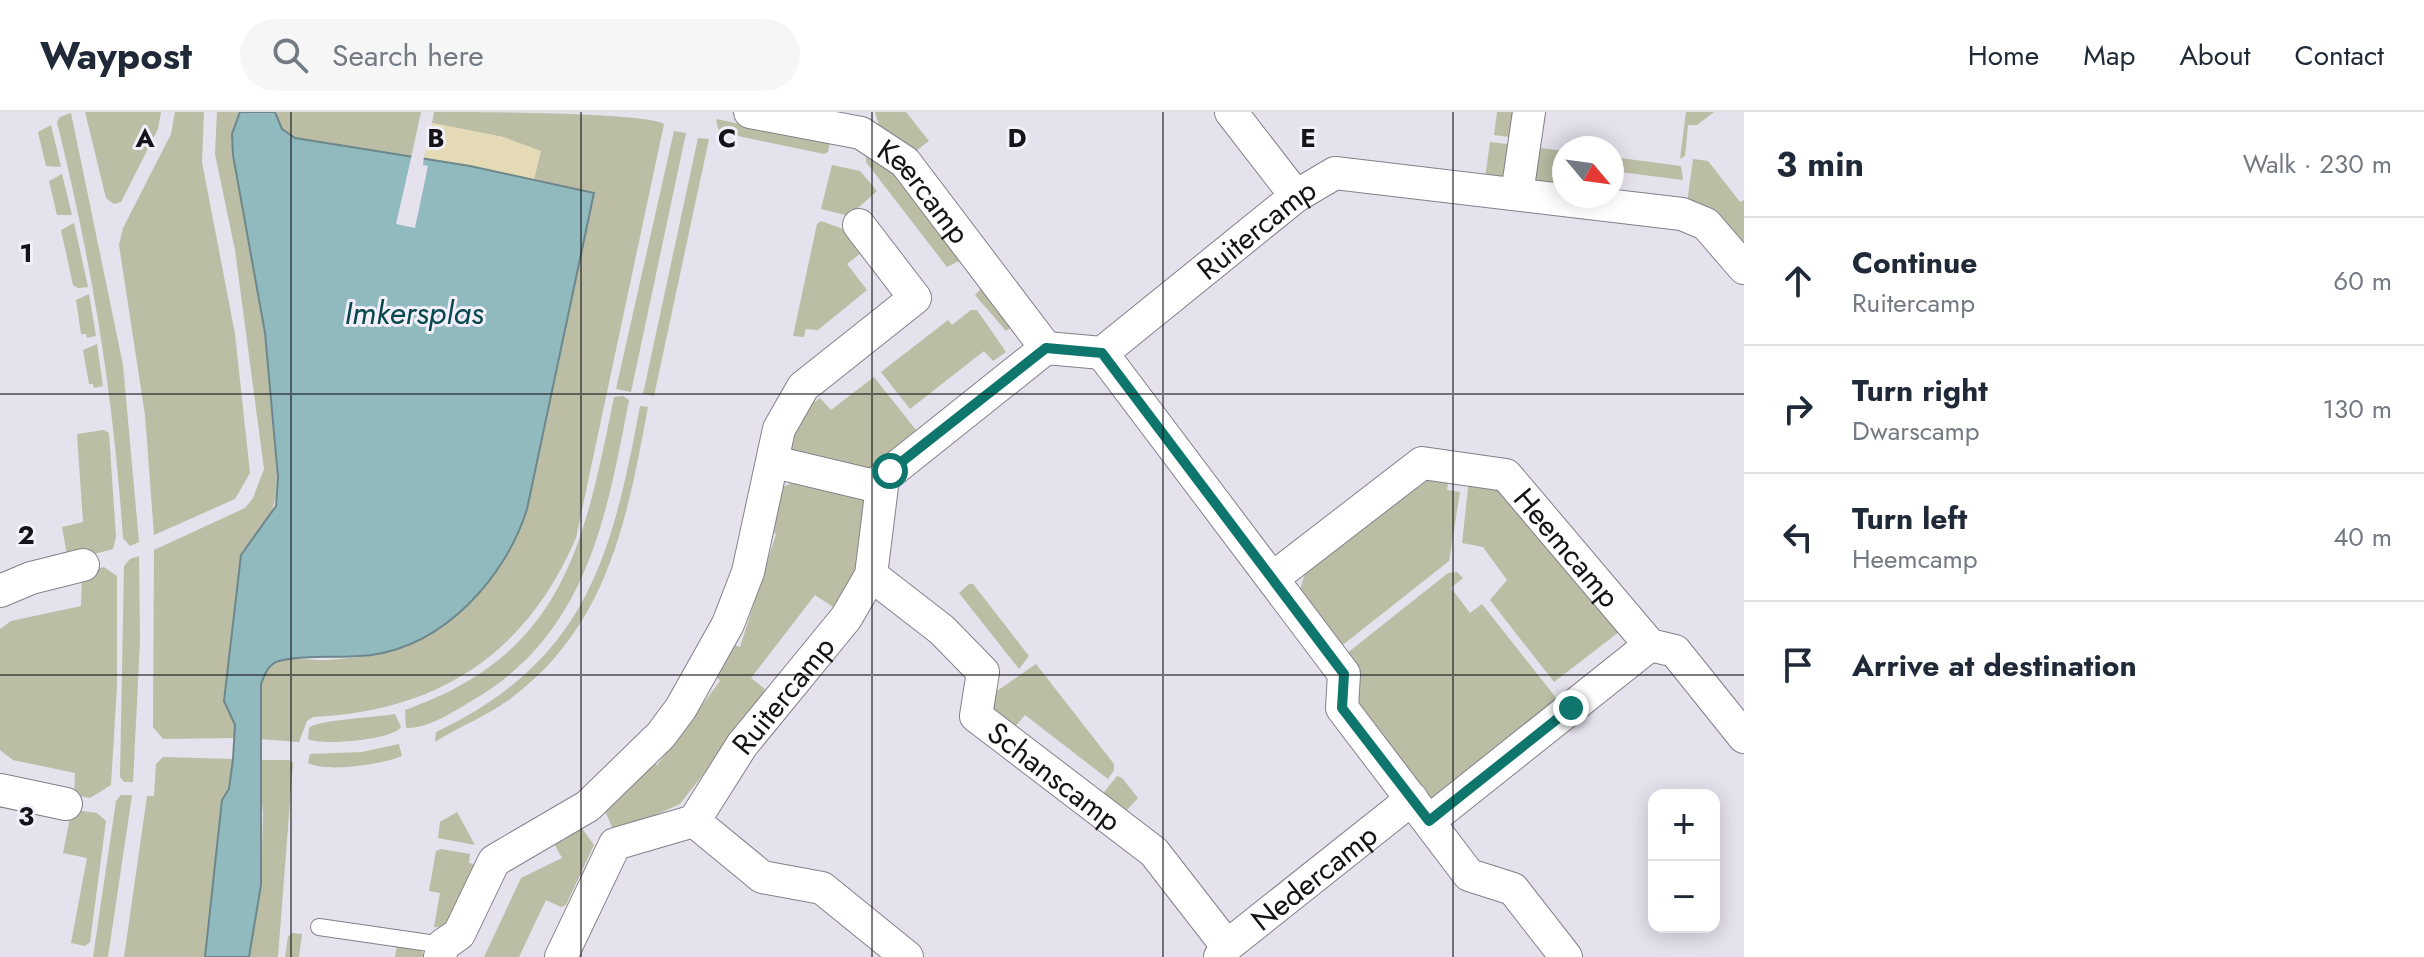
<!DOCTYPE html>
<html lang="en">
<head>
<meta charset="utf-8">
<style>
  :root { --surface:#fff; --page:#f6f6f7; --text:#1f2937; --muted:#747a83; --line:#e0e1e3 }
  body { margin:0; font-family:Jost,sans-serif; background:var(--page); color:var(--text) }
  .controls { position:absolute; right:24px; bottom:24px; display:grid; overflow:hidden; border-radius:16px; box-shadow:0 4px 20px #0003 }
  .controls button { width:72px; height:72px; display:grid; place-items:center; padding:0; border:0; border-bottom:2px solid var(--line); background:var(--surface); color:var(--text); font:40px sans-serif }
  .compass { position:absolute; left:1552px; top:24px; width:72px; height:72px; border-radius:50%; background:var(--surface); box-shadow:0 4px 20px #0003; rotate:119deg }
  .stop { position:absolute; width:24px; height:24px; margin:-18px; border:6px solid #0f766e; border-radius:50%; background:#fff }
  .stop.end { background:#0f766e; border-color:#fff; box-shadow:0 2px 8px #0008 }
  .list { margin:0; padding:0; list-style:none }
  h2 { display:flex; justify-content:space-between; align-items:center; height:104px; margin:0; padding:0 32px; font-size:34px }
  h2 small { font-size:26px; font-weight:400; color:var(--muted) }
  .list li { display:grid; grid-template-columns:52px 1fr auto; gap:24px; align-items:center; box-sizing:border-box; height:128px; padding:0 32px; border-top:2px solid var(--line) }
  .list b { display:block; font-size:30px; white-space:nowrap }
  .list p { margin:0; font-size:26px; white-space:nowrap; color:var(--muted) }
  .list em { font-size:26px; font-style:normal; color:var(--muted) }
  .icon { flex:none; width:44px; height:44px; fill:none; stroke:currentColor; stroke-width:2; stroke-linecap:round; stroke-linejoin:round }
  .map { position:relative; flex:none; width:1744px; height:845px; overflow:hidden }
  header { display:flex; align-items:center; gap:48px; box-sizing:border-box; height:112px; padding:0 40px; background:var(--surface); border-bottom:2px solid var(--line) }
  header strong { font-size:38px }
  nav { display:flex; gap:44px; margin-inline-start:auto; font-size:28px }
  .search { width:560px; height:72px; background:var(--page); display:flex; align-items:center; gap:20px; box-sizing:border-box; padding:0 28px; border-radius:44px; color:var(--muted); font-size:30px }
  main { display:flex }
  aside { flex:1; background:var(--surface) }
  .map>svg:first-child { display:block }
  .green { fill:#bbbda4 }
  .sand { fill:#e4dab5 }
  .water { fill:#91babe; stroke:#6c888c; stroke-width:2 }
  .pier { fill:#e5e1ed }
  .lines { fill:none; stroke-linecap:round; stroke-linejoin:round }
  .service-casing { stroke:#83808a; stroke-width:18 }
  .minor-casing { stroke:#83808a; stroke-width:34 }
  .service { stroke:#fff; stroke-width:16 }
  .minor { stroke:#fff; stroke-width:32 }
  .route { stroke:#0f766e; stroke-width:10 }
  .grid { fill:none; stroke:#141317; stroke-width:2; stroke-opacity:0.55 }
  .labels { text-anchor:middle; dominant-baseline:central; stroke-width:6; stroke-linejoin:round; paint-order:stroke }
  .street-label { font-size:30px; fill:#141317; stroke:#f2eefa }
  .water-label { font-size:32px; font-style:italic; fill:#06484c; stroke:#f2eefa }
  .grid-label { font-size:26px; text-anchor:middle; font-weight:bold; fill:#141317; stroke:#f2eefa; stroke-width:6; stroke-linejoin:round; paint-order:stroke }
</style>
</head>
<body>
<header>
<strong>Waypost</strong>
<div class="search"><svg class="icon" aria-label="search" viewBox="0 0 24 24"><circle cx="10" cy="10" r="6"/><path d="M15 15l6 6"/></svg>Search here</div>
<nav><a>Home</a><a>Map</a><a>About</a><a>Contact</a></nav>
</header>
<main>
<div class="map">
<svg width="1744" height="845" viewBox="0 0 1744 845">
  <rect width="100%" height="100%" fill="#e5e1ed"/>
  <g class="green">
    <path d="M85,0H161L158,17L121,90L114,92L106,86Z"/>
    <path d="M175,0H204L202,50L235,222L250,361L235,387L154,423L145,303L119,133L123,116L171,22Z"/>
    <path d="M217,0H240L232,22C241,82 296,364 270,402L224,588L235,613L234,626L163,627L153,615L154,438L245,396L253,386L264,357L235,138L215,42Z"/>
    <path d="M275,0H421L411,46L295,26L282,17Z"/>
    <path d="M434,0C472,0 644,0 664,12L576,426C526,542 439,599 313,605L307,609L299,630L260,627C260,606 254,572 269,555C280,542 312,549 328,548C350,546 373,545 394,538C458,519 508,458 527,397L594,82L534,67L540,39L503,25L432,11Z"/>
    <path d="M875,0H906L929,29L912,42L880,17Z"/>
    <path d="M1497,0H1519L1516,26L1494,23Z"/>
    <path d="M1686,0H1714L1697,13H1688L1685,44L1680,47Z"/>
    <path d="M71,1L123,253L139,430L130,434L123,426C113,279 92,153 57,10L60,5Z"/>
    <path d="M716,7L830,31L828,40L824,42L719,20Z"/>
    <path d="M51,13L61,55L46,54L38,20Z"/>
    <path d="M674,19L686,21L631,280L616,277Z"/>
    <path d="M698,26L709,27L654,284L643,282Z"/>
    <path d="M1490,30L1515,33L1505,64L1485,66Z"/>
    <path d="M1534,35L1564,39V75L1540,71L1535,67Z"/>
    <path d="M867,39L879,43L963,147L947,155L866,50Z"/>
    <path d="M1612,45L1681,54L1683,68L1612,59Z"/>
    <path d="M1693,47L1708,49L1740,90L1744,88V138L1687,91Z"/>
    <path d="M832,53L860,59L877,79L849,104L821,97Z"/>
    <path d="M62,62L72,103H57L49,69Z"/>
    <path d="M821,109L846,118L861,141L847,152L867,178L818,218L806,217L804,225L793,224L817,112Z"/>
    <path d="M74,111L88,175L78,176L73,173L61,118Z"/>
    <path d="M982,176L1014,213L1006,219L975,183Z"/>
    <path d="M89,182L96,224L87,226L86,222H81L76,188Z"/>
    <path d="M971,198H977L1006,240L993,249L984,239L910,297L881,260L948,208L952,213Z"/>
    <path d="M97,232L103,274L94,276L93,272H89L83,238Z"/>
    <path d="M874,265L916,318L869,357L791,338L788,330L810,283L815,290L820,286L831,298Z"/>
    <path d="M623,284L629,288C606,408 586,525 468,591C452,601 426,617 406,616L405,598C564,542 584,433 614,285Z"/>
    <path d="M640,294L648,295C627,408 608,514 510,587C487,604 460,614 435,630L436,620C586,549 612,445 640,294Z"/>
    <path d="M104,318L109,321L116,425L113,437L68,449L62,415L83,410L77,322Z"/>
    <path d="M1435,363L1449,364L1447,378L1460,380L1449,449L1340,535L1299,482L1306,457Z"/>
    <path d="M1469,367L1495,370L1619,520L1554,570L1490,488L1507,468L1483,435L1462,431Z"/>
    <path d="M797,369L864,384L855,466L833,495L815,483L751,566L765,577V583L680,692L619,719L613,717L604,697L652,650L657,653L720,569L716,564L731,532L740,535L776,422L770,418L782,375Z"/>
    <path d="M139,444L140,529L133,670H124L120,665L124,454L130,447Z"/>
    <path d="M104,455L117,464V574L111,673L90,686L74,683L75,661L13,648L0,638V517L11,509L81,494L82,460Z"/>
    <path d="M1457,460L1463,466L1451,476L1470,501L1482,492L1561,592L1442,684L1428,686L1360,603L1358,559L1346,542L1448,461Z"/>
    <path d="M969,472H973L1029,544L1019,557L959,481Z"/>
    <path d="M1036,552L1114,652V658L1108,667L1025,603L1012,618L993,607L991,586L994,581Z"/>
    <path d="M395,602L401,615C393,628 321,634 308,627L309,616C316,608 379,605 395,602Z"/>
    <path d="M399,632L402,644C383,652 327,661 308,651L310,642L362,640Z"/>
    <path d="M163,645L233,647L229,677L222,688L205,845H124L147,684H154L156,652Z"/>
    <path d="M259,648H289L293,651L278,845H249L261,773L263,702Z"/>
    <path d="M1117,664L1122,666L1138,686L1124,701L1097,689Z"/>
    <path d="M121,683H132L108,845H93L116,689Z"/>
    <path d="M76,698L97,701L106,709L90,830L85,834L71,831L87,746L63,741L71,701Z"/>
    <path d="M457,700L475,733L438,726L440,710Z"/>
    <path d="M581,715L594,733L566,793L561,795L546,788L519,845H484L521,766L562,746L551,726Z"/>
    <path d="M441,737L470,742L469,751L478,753L445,816L434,815L440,781L429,779L436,739Z"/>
    <path d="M292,821L302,822L299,845H285L288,825Z"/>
    <path d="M397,834L420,838L427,845H395Z"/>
  </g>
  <path class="sand" d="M432,11L503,25L541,39L534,67L423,48Z"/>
  <path class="water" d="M240,0H275L282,17L295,26L470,54L594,81L527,397C506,465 445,533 371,543C342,547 305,542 279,549C268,552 265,562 261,572V773L249,845H205L222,688L229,677L233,647L235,613L224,589L241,443L276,394L278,365L265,221L233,43L232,22Z"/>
  <path class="pier" d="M412,42L424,44L423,53L428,54L415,116L396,112Z"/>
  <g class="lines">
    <g class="service-casing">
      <path id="service" d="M319,815L443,833"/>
    </g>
    <g class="minor-casing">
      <g id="minor">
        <path id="s1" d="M750,0L861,21L905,50L1046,236"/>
        <path d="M1231,0L1296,84"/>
        <path d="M1517,82L1529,0"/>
        <path d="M1102,241L1344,562L1342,596L1469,763L1513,777L1566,845"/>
        <path d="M774,350L879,375"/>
        <path id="s2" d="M871,463L942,518L983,560L976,604L1154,740L1227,834"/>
        <path id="s3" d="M1273,466L1422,351L1506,363L1650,533L1675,539L1744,625"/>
        <path d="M0,479L31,466L83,453"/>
        <path d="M0,678L66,692"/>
        <path d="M694,709L762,765L822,776L907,845"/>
        <path d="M1429,709L1650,533"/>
        <path d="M440,845L443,833L459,822L494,749L588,694L661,623L681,596L728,512L748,460L779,317L803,275L915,186L859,113"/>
        <path id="s4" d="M561,845L615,732L694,709L742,633L846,506L871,463L883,366L1046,236L1102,241L1296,84L1335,61L1682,102L1706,112L1744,156"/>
        <path id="s5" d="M1220,845L1227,834L1412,687"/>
      </g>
    </g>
    <use href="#service" class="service"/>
    <use href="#minor" class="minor"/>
  </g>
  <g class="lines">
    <path class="route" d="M890,359L1046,236L1102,241L1344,562L1342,596L1429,709L1571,596"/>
  </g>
  <path class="grid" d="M291,0V845M581,0V845M872,0V845M1163,0V845M1453,0V845M0,282H1744M0,563H1744"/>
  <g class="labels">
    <g class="street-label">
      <text stroke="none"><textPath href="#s1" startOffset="200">Keercamp</textPath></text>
      <text stroke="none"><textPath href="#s4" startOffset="1072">Ruitercamp</textPath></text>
      <text stroke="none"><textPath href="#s3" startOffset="368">Heemcamp</textPath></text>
      <text stroke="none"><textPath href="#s4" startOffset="362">Ruitercamp</textPath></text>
      <text stroke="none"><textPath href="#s2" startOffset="292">Schanscamp</textPath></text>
      <text stroke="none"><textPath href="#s5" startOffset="124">Nedercamp</textPath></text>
    </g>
    <g class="water-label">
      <text x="414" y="201">Imkersplas</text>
    </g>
  </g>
  <g class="grid-label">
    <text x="145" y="35">A</text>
    <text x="436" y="35">B</text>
    <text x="727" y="35">C</text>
    <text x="1017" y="35">D</text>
    <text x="1308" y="35">E</text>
    <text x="26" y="150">1</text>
    <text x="26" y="432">2</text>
    <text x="26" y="713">3</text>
  </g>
</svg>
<div class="controls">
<button>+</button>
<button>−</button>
</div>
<svg class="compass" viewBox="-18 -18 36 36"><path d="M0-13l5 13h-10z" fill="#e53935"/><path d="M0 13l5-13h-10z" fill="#747a83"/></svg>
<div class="stop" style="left:890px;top:359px"></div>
<div class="stop end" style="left:1571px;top:596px"></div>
</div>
<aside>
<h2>3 min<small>Walk · 230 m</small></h2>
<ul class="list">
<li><svg class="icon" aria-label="ahead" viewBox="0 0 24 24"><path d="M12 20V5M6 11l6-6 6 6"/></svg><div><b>Continue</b><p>Ruitercamp</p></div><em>60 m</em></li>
<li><svg class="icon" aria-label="right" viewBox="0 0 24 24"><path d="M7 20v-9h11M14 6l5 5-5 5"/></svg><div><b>Turn right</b><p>Dwarscamp</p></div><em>130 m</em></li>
<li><svg class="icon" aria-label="left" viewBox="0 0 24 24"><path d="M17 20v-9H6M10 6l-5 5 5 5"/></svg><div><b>Turn left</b><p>Heemcamp</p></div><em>40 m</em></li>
<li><svg class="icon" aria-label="arrive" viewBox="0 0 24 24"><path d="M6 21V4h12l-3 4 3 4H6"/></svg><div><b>Arrive at destination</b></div></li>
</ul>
</aside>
</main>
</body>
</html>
